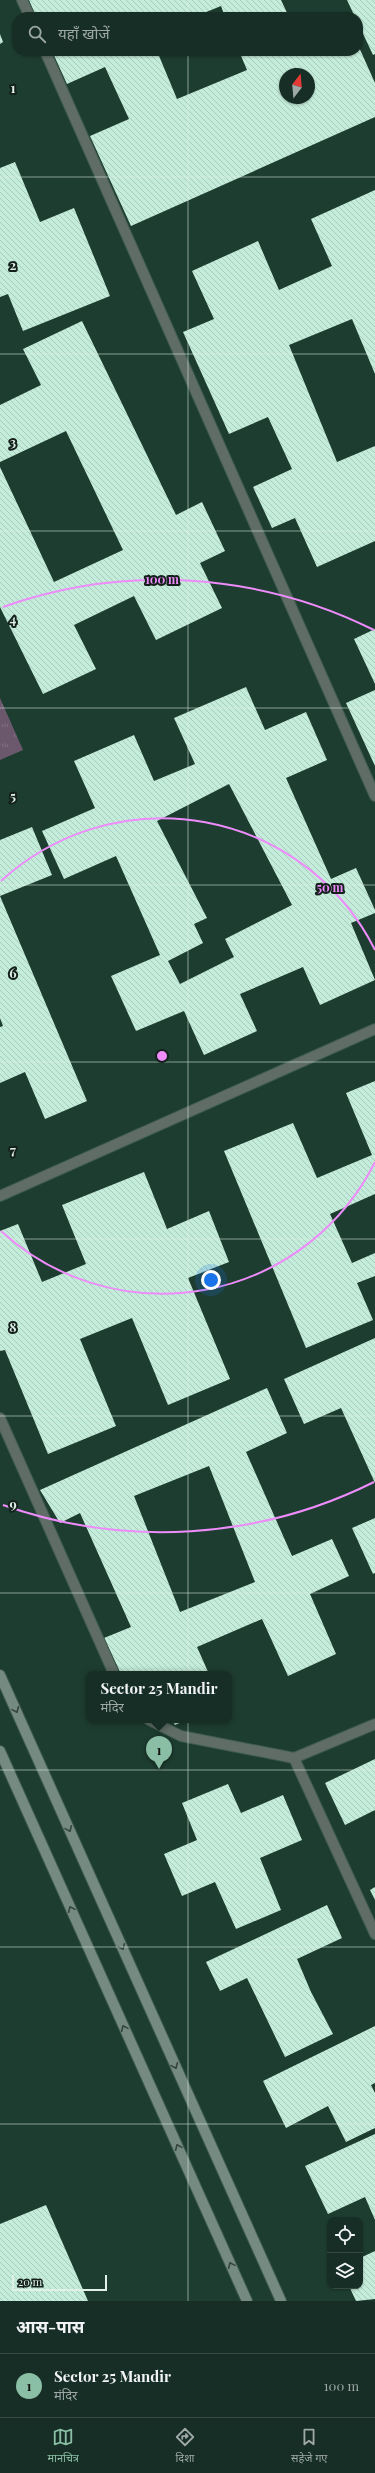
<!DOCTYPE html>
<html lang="hi">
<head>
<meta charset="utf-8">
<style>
  :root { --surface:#162e25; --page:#233a32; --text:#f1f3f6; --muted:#9ea8a7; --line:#354a42; --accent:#8abfa5 }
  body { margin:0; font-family:"Playfair Display","Noto Sans Devanagari",serif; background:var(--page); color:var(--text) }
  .controls { position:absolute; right:12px; bottom:12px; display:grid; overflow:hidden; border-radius:8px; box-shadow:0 1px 3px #0004 }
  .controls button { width:36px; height:36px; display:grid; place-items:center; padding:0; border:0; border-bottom:1px solid var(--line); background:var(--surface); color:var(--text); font:20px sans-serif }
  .compass { position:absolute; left:279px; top:68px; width:36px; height:36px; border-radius:50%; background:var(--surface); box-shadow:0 1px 3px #0004; rotate:16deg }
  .scale { position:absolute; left:12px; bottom:10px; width:95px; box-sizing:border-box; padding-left:4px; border:2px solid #dff1e9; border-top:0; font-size:11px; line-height:14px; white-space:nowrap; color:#dff1e9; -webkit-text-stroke:3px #13201b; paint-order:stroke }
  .you { position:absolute; left:211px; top:1280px; width:14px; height:14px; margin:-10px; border:3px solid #fff; border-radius:50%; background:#1a73e8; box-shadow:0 0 0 6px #1a73e833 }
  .badge { display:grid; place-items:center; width:26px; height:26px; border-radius:50%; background:var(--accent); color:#111; font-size:13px; font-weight:700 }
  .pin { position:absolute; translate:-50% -33px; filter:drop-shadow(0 1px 2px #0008) }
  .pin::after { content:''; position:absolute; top:21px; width:14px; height:12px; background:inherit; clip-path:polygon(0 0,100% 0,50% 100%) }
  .popup { position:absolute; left:86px; top:1671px; width:146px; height:52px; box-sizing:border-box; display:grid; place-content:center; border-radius:8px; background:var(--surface); filter:drop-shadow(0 1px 3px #0005); font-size:13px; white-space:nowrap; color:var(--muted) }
  .popup b { font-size:15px; color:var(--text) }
  .popup::after { content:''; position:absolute; left:50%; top:100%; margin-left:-8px; border:8px solid transparent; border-top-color:var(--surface) }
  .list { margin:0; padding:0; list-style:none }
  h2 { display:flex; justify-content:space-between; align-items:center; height:52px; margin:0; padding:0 16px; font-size:17px }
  h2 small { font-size:13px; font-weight:400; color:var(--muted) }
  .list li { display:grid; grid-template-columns:26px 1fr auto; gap:12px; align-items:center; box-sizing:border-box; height:64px; padding:0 16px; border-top:1px solid var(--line) }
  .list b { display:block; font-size:15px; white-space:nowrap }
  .list p { margin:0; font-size:13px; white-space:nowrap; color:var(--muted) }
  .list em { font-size:13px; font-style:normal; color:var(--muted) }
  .icon { flex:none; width:22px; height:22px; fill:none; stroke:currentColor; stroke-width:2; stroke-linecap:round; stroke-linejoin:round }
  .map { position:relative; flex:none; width:375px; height:2301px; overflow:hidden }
  .search { position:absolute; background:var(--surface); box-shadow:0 1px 3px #0004; left:12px; right:12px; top:12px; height:44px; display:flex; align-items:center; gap:10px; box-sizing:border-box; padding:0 14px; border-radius:16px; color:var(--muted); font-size:15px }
  .sheet { height:116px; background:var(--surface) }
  nav { display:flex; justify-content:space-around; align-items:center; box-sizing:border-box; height:56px; border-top:1px solid var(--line); background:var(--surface); font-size:11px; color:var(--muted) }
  nav a { display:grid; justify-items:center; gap:2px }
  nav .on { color:var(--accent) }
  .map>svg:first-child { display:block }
  .park { fill:url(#park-tufts) }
  .building { fill:url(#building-back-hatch); fill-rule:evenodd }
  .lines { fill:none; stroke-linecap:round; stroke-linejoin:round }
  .street-casing { stroke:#3d5a4e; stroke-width:12 }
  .secondary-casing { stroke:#3d5a4e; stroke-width:12 }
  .street { stroke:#5f6d66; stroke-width:10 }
  .secondary { stroke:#758b81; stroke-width:10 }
  .oneway { stroke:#35453f }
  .grid { fill:none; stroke:#dff1e9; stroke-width:1; stroke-opacity:0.55 }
  .ring { fill:none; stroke:#ed8cfa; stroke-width:2 }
  .grid-label { font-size:13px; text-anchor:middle; font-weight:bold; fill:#dff1e9; stroke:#13201b; stroke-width:4; stroke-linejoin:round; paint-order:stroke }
  .centre { fill:#ed8cfa; stroke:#13201b; stroke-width:2 }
  .ring-label { font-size:12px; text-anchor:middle; font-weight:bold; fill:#ed8cfa; stroke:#13201b; stroke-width:4; stroke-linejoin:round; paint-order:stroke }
</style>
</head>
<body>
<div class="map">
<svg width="375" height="2301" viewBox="0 0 375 2301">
  <defs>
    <pattern id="park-tufts" width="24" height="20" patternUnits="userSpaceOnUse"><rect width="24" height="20" fill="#6b586d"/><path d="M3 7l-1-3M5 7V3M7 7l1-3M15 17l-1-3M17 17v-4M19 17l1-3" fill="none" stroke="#807082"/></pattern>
    <pattern id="building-back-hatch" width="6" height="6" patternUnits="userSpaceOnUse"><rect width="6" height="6" fill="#c4ecda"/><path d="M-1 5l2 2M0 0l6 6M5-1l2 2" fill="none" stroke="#aacbbc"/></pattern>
  </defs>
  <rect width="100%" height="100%" fill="#1e3d31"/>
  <path class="park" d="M0,698L23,750L0,760Z"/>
  <g class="building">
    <path d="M29,0H281L289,17H225L221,6L194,17H36Z"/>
    <path d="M347,0H375V54L373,55L358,23V17H355Z"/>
    <path d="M0,34L3,42L0,44Z"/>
    <path d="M358,45L375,83V117L131,226L90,136L129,119L105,67L67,84L52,51H157L177,99L247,70L239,51H358ZM285,74H309V98H285Z"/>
    <path d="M15,162L40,222L74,208L110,296L23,331L8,294L0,297V168Z"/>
    <path d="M375,190V374L352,319L289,345L337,462L375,446V541L317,567L295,518L272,528L253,487L292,469L268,417L229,434L183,332L214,319L192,271L258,241L279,290L332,266L311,219Z"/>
    <path d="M82,321L176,515L202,502L225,551L200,563L222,608L156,640L134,596L74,625L96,669L43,694L0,607V467L54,582L123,550L66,431L0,462V405L41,385L23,349Z"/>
    <path d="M375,629V684L354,639Z"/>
    <path d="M246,687L265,730L306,712L327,760L286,778L331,879L356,868L375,910V913L351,923L375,980L320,1005L303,967L240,994L257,1031L204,1055L184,1011L136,1031L111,976L160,955L116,856L64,879L42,831L95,808L74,761L134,735L154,781L195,764L174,718ZM229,784L292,905L225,939L234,957L180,984L168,961L203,943L194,924L207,918L157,821Z"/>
    <path d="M375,690V766L346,703Z"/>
    <path d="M32,827L52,875L0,896L87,1101L45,1119L25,1072L0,1083V1027L3,1026L0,1018V840Z"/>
    <path d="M375,1081V1194L330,1214L352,1263L375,1253V1276L357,1283L373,1320L306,1348L224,1151L293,1123L317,1178L372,1155L346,1093Z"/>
    <path d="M144,1172L167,1229L209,1211L229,1262L188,1278L230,1379L168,1405L132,1318L80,1339L116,1426L48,1454L5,1350L0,1351V1231L18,1224L42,1282L86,1264L62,1205Z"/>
    <path d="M375,1338V1483L341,1408L304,1424L284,1379Z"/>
    <path d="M267,1388L287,1433L246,1452L292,1556L332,1539L349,1576L310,1594L336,1654L288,1676L262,1619L197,1647L209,1674H152L151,1671L143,1674H121L104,1638L131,1627L80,1513L60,1523L40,1490ZM209,1466L255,1582L180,1612L134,1496Z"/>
    <path d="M375,1518V1573L373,1574L352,1528Z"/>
    <path d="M172,1720H186L175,1725Z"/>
    <path d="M375,1759V1810L345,1825L325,1783Z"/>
    <path d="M228,1784L241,1813L283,1795L302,1840L260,1858L281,1910L236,1929L215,1882L182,1896L164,1854L197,1840L182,1803Z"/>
    <path d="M375,1887V1900L370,1890Z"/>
    <path d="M327,1905L342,1938L297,1959L311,1992L333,2034L285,2057L247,1978L220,1991L206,1962Z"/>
    <path d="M375,2026V2083L371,2085L375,2093V2128L346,2142L328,2106L286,2128L263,2081Z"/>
    <path d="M375,2134V2220L365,2197L328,2214L305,2166Z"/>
    <path d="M46,2205L88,2301H0V2224Z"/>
    <path d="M375,2251V2299L356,2301L349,2286H360V2258Z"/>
  </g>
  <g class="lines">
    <g class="street-casing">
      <g id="street">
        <path d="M22,0L30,17"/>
        <path d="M45,51L375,796"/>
        <path d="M0,1196L375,1029"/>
        <path d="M0,1418L114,1674"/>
        <path d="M149,1720L181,1736L294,1758L375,1724"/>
        <path d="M294,1758L375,1934"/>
      </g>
    </g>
    <g class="secondary-casing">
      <g id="secondary">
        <path d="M0,1675L281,2301"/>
        <path d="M0,1751L247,2301"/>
      </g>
    </g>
    <use href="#street" class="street"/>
    <use href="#secondary" class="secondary"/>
  </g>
  <defs><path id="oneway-chevron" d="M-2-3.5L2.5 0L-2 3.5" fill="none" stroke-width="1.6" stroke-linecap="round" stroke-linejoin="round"/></defs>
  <g class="oneway">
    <use href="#oneway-chevron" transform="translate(16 1710) rotate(66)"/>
    <use href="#oneway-chevron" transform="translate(69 1829) rotate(66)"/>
    <use href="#oneway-chevron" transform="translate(71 1909) rotate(-114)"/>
    <use href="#oneway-chevron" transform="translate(122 1947) rotate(66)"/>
    <use href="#oneway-chevron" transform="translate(124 2028) rotate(-114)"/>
    <use href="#oneway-chevron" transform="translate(175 2066) rotate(66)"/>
    <use href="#oneway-chevron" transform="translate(178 2147) rotate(-114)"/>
    <use href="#oneway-chevron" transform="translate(231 2265) rotate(-114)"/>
  </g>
  <path class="grid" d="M188,0V17M188,51V2301M0,177H375M0,354H375M0,531H375M0,708H375M0,885H375M0,1062H375M0,1239H375M0,1416H375M0,1593H375M0,1770H375M0,1947H375M0,2124H375"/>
  <g class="ring">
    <path d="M375 1162A238 238 0 0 1 1 1231M1 881A238 238 0 0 1 375 950"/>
    <path d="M374 1482A476 476 0 0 1 3 1505M3 607A476 476 0 0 1 374 630"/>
  </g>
  <g class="grid-label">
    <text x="13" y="93">1</text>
    <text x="13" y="270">2</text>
    <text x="13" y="447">3</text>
    <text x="13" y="624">4</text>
    <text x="13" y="801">5</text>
    <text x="13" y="978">6</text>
    <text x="13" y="1155">7</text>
    <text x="13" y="1332">8</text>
    <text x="13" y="1509">9</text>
  </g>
  <circle cx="162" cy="1056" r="6" class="centre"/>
  <g class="ring-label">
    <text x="162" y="584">100 m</text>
    <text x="330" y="892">50 m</text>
  </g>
</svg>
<div class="controls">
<button><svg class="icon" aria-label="locate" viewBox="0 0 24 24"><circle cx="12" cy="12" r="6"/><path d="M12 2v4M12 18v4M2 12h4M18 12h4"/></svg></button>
<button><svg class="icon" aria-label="layers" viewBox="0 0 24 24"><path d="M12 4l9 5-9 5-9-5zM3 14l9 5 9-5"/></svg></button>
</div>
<svg class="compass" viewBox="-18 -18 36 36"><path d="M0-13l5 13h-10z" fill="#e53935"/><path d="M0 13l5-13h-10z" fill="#9ea8a7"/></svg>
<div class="scale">20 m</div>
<div class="you"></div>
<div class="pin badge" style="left:159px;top:1769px">1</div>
<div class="popup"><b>Sector 25 Mandir</b>मंदिर</div>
<div class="search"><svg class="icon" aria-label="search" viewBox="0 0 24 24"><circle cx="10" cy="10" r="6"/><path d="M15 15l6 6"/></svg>यहाँ खोजें</div>
</div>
<section class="sheet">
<h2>आस-पास<small></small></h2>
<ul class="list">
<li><span class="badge">1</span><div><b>Sector 25 Mandir</b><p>मंदिर</p></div><em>100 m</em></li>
</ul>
</section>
<nav>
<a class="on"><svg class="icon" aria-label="map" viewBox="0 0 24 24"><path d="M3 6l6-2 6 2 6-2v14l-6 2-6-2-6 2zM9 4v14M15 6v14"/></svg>मानचित्र</a>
<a><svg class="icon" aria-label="directions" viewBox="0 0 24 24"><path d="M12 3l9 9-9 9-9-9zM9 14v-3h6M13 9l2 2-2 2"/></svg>दिशा</a>
<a><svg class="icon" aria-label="saved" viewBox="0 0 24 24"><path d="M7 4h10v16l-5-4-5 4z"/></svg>सहेजे गए</a>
</nav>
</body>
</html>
